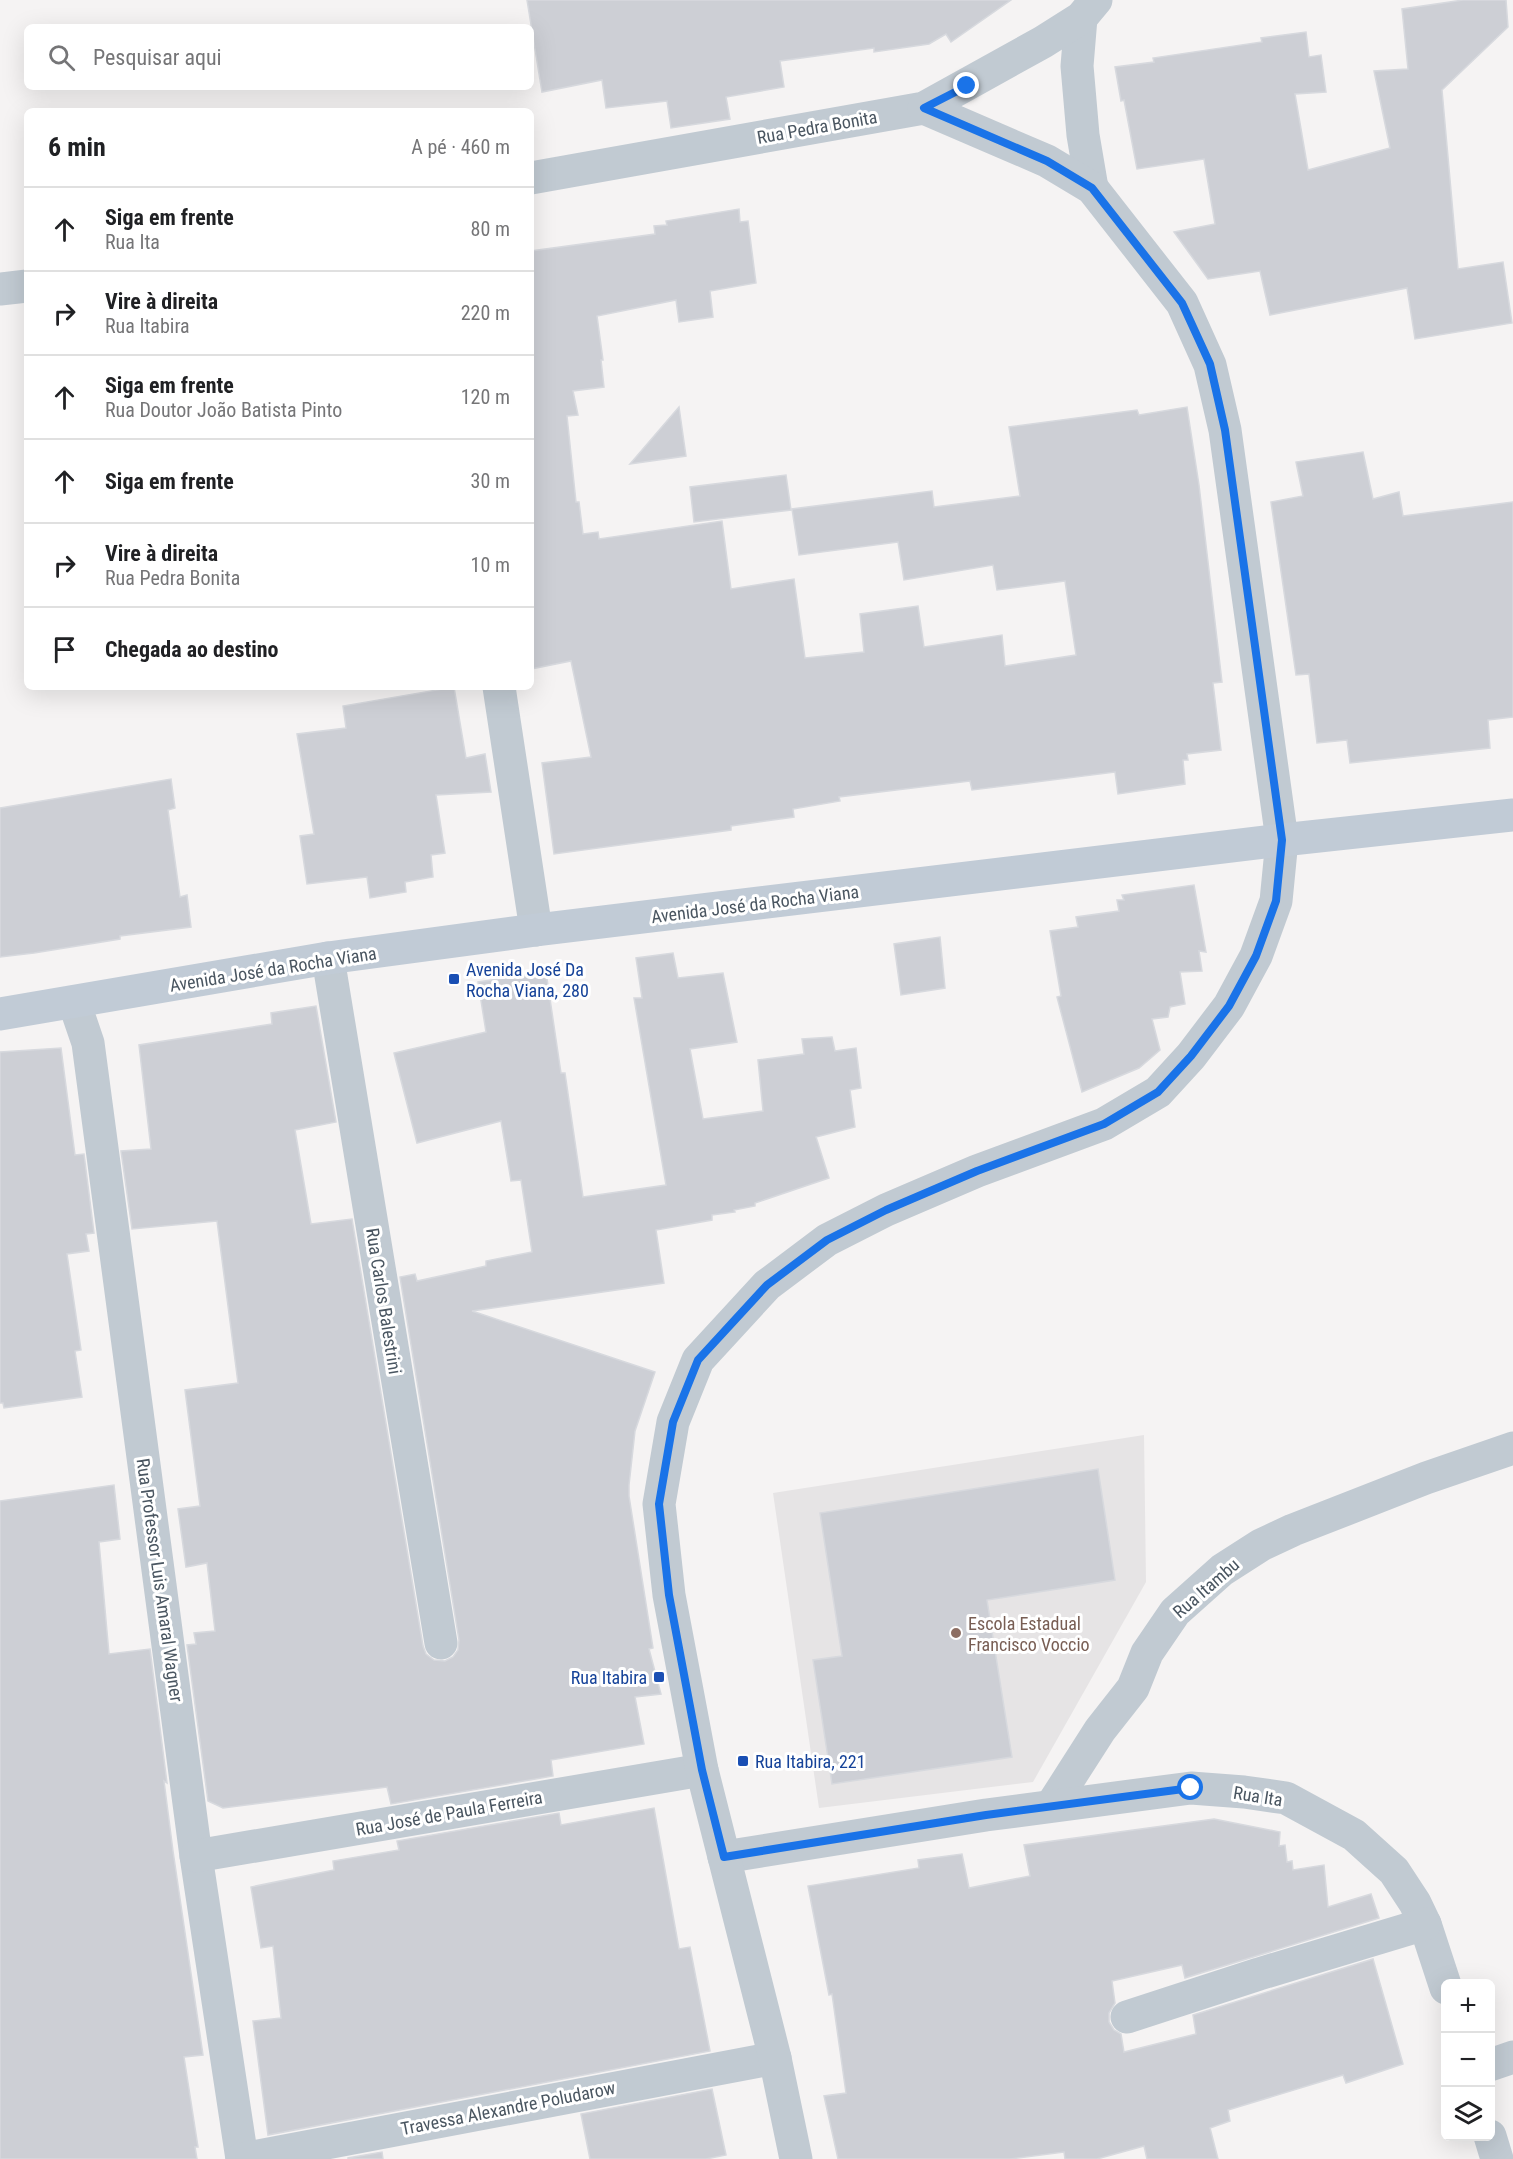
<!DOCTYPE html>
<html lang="pt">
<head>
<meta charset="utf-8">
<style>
  :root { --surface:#fff; --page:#f6f6f6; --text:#202124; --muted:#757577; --line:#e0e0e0 }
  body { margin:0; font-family:"Roboto Condensed",sans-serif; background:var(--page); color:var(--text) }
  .controls { position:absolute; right:18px; bottom:18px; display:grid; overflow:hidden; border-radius:9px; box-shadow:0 6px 24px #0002 }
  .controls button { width:54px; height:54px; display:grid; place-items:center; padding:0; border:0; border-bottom:2px solid var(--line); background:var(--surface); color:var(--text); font:30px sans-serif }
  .stop { position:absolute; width:18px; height:18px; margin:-14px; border:4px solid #1a73e8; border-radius:50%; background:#fff }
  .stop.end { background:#1a73e8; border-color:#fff; box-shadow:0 2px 6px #0008 }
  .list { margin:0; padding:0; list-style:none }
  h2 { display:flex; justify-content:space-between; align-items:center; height:78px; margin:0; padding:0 24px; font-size:26px }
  h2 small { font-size:20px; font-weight:400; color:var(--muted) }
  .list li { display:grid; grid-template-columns:39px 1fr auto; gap:18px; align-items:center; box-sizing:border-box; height:84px; padding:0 24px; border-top:2px solid var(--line) }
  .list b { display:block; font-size:22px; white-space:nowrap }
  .list p { margin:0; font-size:20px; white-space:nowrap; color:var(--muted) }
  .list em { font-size:20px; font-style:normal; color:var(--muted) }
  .icon { flex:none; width:33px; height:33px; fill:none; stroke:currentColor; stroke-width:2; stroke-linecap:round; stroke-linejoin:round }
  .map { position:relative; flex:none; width:1513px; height:2159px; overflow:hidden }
  .search { position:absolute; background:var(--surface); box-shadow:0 6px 24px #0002; left:24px; top:24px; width:510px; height:66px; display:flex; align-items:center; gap:15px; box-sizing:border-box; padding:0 21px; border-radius:9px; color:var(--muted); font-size:22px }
  .panel { position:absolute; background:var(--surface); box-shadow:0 6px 24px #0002; left:24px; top:108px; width:510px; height:582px; border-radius:9px }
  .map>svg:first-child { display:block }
  .education { fill:#e6e4e5 }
  .building { fill:#cdcfd5; stroke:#d7d9de; stroke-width:1.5 }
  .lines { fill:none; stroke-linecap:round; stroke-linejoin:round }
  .street { stroke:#c1cad2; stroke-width:33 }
  .secondary { stroke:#c1cbd6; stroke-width:33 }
  .route { stroke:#1a73e8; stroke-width:8 }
  .transit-dot { fill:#1a4fb4; stroke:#fff; stroke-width:2 }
  .education-dot { fill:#8d6e63; stroke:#fff; stroke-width:2 }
  .labels { text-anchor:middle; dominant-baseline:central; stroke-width:6; stroke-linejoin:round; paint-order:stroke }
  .street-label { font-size:18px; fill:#4a5661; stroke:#fff }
  .transit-label { font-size:18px; fill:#164399; stroke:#fff; text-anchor:start }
  .education-label { font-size:18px; fill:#785e54; stroke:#fff; text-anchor:start }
</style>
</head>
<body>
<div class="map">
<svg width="1513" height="2159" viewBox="0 0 1513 2159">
  <rect width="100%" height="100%" fill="#f5f3f3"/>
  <path class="education" d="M1144,1435L1146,1582L1033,1782L819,1808L773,1493Z"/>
  <g class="building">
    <path d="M527,0H1011L951,42L946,34L929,44L874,52V48L780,61L784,87L726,97L730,119L671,128L667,101L606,108L602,80L542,92Z"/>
    <path d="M1463,0H1506L1508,27L1442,90L1458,269L1503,262L1512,323L1415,339L1407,288L1270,315L1260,271L1208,279L1174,232L1215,224L1204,159L1137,169L1124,100L1121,101L1115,67L1154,62L1153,58L1262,42L1261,38L1306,32L1309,57L1321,55L1326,92L1295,94L1308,170L1390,148L1374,71L1408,69L1402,9Z"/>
    <path d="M739,209L740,222L748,221L756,283L710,291L713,317L679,322L676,300L597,316L603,360H601L604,387L573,391L578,415L567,416L576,502H579L583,534L598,532L599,539L722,521L731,589L794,579L805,658L864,652L860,614L918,606L924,647L1002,635L1005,666L1076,655L1065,581L997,590L993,565L904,580L898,542L799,555L792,509L932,491L934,507L1020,496L1009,427L1137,410L1139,415L1187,407L1199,485L1222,682L1213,683L1221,750L1187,754L1188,760H1183L1185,784L1118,794L1115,772L972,790L970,781L839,797L840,801L793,809L794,817L731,826V830L554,854L542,763L591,757L571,661L531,669V251L655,234L654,226L667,225L666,221Z"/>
    <path d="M679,407L686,456L630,464Z"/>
    <path d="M1363,452L1373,499L1399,492L1403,516L1513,502V717L1488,720L1490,748L1350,763L1347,740L1317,743L1309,674L1296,675L1271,502L1303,496L1296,462Z"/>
    <path d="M786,475L791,510L694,522L690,487Z"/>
    <path d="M454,687L466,758L485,754L491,792L436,795L445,853L431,855L433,877L405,882L406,892L370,898L367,877L307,884L300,836L314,834L297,734L346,728L343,706Z"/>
    <path d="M171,779L175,808L168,810L180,897L187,895L191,927L120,936V939L34,953L0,957V808Z"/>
    <path d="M1194,885L1206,952L1199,951L1202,971L1180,972L1185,1004L1170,1007L1168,1017L1152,1019L1160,1050L1139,1068L1082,1092L1057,997L1061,996L1050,931L1078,927L1076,917L1119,911L1117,900H1124L1122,895Z"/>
    <path d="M940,937L945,988L901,995L894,944Z"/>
    <path d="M673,953L678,978L723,973L737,1042L690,1049L703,1119L763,1111L758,1060L804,1054L802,1039L832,1037L835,1051L856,1048L861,1088L850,1090L855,1127L816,1137L829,1178L755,1203V1206L734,1210L735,1212L712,1215V1220L656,1230L664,1283L472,1311L655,1372L635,1431L629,1485V1496L653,1648L649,1649L661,1694L635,1697L644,1744L551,1760L553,1776L391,1804L387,1787L223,1808L208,1801L187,1645L196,1644L194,1633L215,1631L207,1563L186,1567L178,1509L200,1506L185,1390L238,1383L217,1221L132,1229L121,1151L151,1149L139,1045L272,1024L271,1013L316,1006L336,1122L295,1130L311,1224L352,1219L423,1646L426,1654L434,1660L445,1661L453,1657L458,1650L459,1640L400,1277L415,1274L417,1281L486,1266V1261L532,1252L521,1180L511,1181L501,1121L417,1143L394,1053L486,1032L478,982L546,972L561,1073H565L583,1197L666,1185L634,998H642L636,958Z"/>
    <path d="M61,1048L75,1155L84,1154L94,1233L86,1234L89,1251L67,1254L81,1350L75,1351L82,1397L4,1408L3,1403H0V1052Z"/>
    <path d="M1098,1469L1115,1580L987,1600L1012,1757L832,1784L813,1660L842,1656L820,1513Z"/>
    <path d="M114,1485L120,1539L99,1542L109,1654L150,1649L167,1783L164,1781L173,1851L203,2055L184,2057L198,2147H195L197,2159H0V1501Z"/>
    <path d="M654,1808L679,1949L690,1947L710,2051L268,2135L253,2021L281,2018L273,1946L261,1948L251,1887L334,1870L333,1861L399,1850L397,1841L559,1813L561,1825Z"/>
    <path d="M1214,1819L1280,1832L1279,1846L1285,1845L1287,1862L1292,1861L1293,1870L1324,1865L1328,1907L1371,1894L1379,1918L1185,1978L1182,1965L1112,1981L1115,2003L1109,2013V2022L1114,2030L1121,2034L1124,2052L1196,2034L1193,2015L1373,1959L1403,2064L1346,2083L1343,2075L1228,2110L1230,2121L1210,2128L1218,2159H1147L1144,2146L1097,2159H1065L1064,2152L1010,2159H838L824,2096L846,2093L832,1994L829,1995L808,1886L919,1868L918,1860L962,1854L969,1888L1030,1876L1024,1845Z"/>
    <path d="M712,2089L726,2155L706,2159H590L581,2114Z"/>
    <path d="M382,2152L383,2159H348V2158Z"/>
  </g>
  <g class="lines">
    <g class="street">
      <path d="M1081,18L1077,66L1083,135L1092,188"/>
      <path d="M531,178L924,108L1043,42L1081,18L1096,0"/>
      <path d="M0,289L27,286"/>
      <path d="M499,687L536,930"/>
      <path d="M328,958L441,1643"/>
      <path d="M74,1002L88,1043L196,1856L242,2159"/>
      <path d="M1052,1805L1100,1730L1133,1688L1147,1653L1175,1612L1222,1570L1261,1545L1293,1530L1426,1478L1513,1448"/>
      <path d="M196,1856L702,1770"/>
      <path d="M724,1857L986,1815L1191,1788L1244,1792L1286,1798L1354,1835L1394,1871L1415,1903L1425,1924L1446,1988"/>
      <path d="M1127,2017L1259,1974L1425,1924"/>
      <path d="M1490,2065L1513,2057"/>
      <path d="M1490,2136L1497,2159"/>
      <path d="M242,2159L775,2058"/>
      <path d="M796,2159L775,2058L702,1770L669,1595L659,1504L673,1422L698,1360L767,1285L827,1240L886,1210L977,1171L1104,1124L1158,1092L1191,1056L1229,1006L1256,956L1276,901L1282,840L1225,430L1210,365L1182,303L1092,188L1047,161L924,108"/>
    </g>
    <path class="secondary" d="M0,1014L328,958L536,930L1282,840L1513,815"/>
  </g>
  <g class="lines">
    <path class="route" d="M967,86L924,108L1047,161L1092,188L1182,303L1210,364L1225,430L1282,840L1276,901L1256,956L1229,1006L1191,1056L1158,1092L1104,1124L977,1171L886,1210L827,1240L767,1285L698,1360L673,1422L659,1504L669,1595L702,1770L724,1857L986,1815L1191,1788"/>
  </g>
  <g class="transit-dot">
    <rect x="448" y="973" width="12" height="12" rx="3"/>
    <rect x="653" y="1671" width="12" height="12" rx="3"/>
    <rect x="737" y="1755" width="12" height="12" rx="3"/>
  </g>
  <circle class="education-dot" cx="956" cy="1633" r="6"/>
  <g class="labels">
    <g class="street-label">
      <text transform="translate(817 127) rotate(-10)">Rua Pedra Bonita</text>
      <text transform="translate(755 904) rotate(-7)">Avenida José da Rocha Viana</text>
      <text transform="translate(273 969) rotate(-9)">Avenida José da Rocha Viana</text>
      <text transform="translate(384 1301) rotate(81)">Rua Carlos Balestrini</text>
      <text transform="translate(160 1580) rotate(82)">Rua Professor Luis Amaral Wagner</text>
      <text transform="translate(1206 1588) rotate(-41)">Rua Itambu</text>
      <text transform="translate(1258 1796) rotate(9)">Rua Ita</text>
      <text transform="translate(449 1813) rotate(-10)">Rua José de Paula Ferreira</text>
      <text transform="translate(508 2108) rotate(-11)">Travessa Alexandre Poludarow</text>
    </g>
    <g class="transit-label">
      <text x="466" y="969">Avenida José Da<tspan x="466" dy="21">Rocha Viana, 280</tspan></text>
      <text x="647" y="1677" text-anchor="end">Rua Itabira</text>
      <text x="755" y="1761">Rua Itabira, 221</text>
    </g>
    <g class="education-label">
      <text x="968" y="1623">Escola Estadual<tspan x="968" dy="21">Francisco Voccio</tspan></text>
    </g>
  </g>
</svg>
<div class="controls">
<button>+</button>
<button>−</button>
<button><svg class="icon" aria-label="layers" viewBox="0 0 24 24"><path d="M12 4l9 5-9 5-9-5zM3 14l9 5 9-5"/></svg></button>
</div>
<div class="stop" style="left:1191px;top:1788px"></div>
<div class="stop end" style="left:967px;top:86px"></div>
<div class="search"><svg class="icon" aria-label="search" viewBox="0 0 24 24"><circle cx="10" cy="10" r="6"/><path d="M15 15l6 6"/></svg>Pesquisar aqui</div>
<section class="panel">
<h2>6 min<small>A pé · 460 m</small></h2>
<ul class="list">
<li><svg class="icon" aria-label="ahead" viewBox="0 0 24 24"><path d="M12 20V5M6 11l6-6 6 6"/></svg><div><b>Siga em frente</b><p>Rua Ita</p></div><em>80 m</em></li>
<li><svg class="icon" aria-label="right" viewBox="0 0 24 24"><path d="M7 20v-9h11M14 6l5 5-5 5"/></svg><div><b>Vire à direita</b><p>Rua Itabira</p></div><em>220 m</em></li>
<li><svg class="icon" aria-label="ahead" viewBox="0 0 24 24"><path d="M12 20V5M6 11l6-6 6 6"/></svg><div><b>Siga em frente</b><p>Rua Doutor João Batista Pinto</p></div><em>120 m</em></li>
<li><svg class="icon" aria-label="ahead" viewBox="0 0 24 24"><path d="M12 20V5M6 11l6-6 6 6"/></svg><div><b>Siga em frente</b></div><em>30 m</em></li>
<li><svg class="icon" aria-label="right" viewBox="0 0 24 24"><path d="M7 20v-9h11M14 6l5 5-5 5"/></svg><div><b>Vire à direita</b><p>Rua Pedra Bonita</p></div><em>10 m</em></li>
<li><svg class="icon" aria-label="arrive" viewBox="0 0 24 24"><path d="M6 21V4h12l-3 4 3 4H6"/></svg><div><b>Chegada ao destino</b></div></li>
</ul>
</section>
</div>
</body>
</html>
